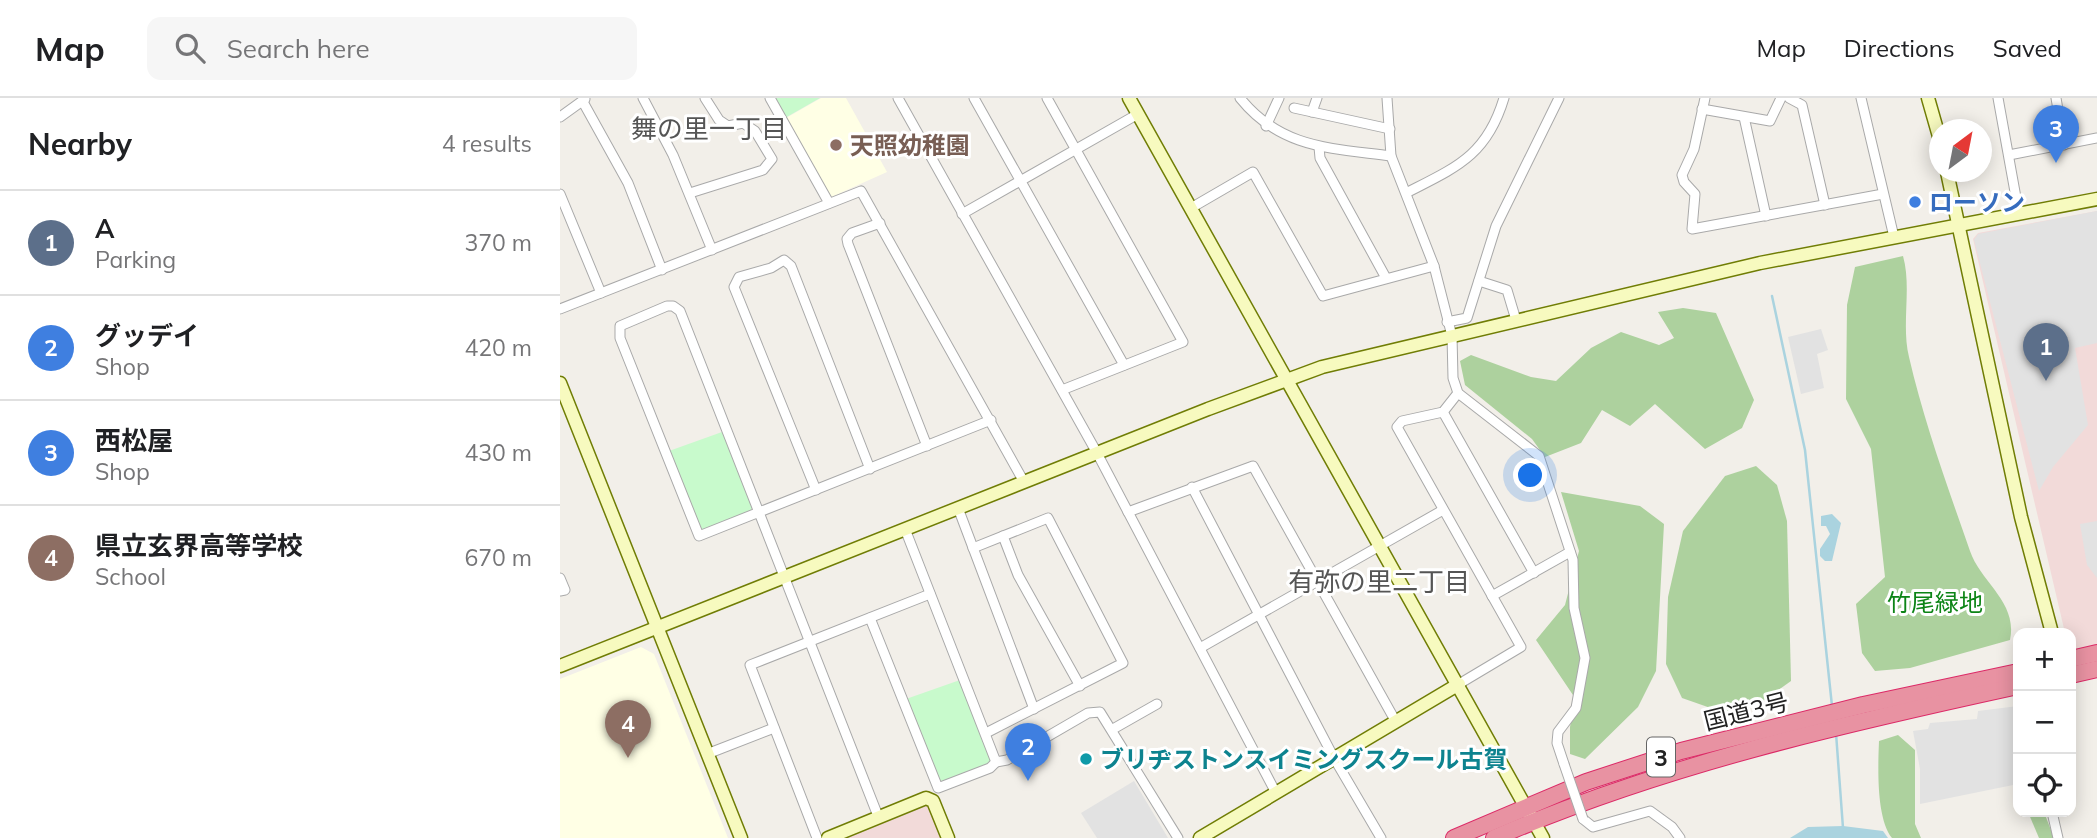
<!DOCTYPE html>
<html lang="en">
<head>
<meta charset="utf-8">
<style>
  :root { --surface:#fff; --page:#f6f6f6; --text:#202124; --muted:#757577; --line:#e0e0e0; --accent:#d40000 }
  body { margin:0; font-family:Mulish,"Noto Sans JP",sans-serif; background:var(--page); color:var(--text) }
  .controls { position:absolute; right:21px; bottom:21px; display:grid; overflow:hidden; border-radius:14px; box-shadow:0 4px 18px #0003 }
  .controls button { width:63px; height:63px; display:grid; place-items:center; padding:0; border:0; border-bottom:2px solid var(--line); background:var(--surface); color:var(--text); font:35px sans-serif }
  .compass { position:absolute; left:1369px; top:21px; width:63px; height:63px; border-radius:50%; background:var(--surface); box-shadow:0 4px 18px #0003; rotate:32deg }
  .you { position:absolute; left:971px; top:378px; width:24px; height:24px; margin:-18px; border:5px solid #fff; border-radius:50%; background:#1a73e8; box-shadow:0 0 0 10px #1a73e833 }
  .badge { display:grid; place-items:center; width:46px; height:46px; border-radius:50%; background:var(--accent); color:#fff; font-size:23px; font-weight:700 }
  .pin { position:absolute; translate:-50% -58px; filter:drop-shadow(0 2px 4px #0008) }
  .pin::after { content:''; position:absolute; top:37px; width:24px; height:21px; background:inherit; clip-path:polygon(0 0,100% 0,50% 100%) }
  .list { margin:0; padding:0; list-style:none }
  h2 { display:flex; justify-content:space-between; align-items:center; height:91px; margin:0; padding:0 28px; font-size:30px }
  h2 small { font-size:23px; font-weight:400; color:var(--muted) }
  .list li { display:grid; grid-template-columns:46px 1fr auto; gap:21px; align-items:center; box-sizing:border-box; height:105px; padding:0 28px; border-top:2px solid var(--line) }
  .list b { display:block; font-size:26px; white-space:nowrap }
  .list p { margin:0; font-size:23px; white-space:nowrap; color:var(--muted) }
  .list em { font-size:23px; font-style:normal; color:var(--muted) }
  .icon { flex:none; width:38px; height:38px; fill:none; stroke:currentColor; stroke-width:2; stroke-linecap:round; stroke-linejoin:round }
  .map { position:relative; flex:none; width:1537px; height:740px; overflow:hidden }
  header { display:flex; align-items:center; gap:42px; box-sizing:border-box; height:98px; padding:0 35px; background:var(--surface); border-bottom:2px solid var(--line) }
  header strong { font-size:33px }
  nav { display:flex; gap:38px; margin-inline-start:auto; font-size:24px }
  .search { width:490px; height:63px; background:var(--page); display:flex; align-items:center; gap:18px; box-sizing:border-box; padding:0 24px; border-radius:14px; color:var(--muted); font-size:26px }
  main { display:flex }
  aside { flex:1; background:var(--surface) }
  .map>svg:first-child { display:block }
  .commercial { fill:#f2dad9 }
  .education { fill:#ffffe5 }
  .forest { fill:#add19e }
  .park { fill:#c8facc }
  .parking { fill:#e2e2e2 }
  .water { fill:#aad3df }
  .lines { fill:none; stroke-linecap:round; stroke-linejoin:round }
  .stream { stroke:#aad3df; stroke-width:2.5 }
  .street-casing { stroke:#a9a9a9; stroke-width:11 }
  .secondary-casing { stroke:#707d05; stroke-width:15 }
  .highway-casing { stroke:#dc2a67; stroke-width:18 }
  .street { stroke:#fff; stroke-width:9 }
  .secondary { stroke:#f7fabf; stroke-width:12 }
  .highway { stroke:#e892a2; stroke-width:16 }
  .street-bridge-casing { stroke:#a9a9a9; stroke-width:11; stroke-linecap:butt }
  .street-bridge { stroke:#fff; stroke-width:9 }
  .education-dot { fill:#8d6e63; stroke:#fff; stroke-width:2.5 }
  .shop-dot { fill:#3f7fe0; stroke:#fff; stroke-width:2.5 }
  .culture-dot { fill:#0f9aa8; stroke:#fff; stroke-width:2.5 }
  .labels { text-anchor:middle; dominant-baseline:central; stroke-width:6; stroke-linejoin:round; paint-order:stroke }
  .shield { fill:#fff; stroke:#646464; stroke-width:2 }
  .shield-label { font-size:23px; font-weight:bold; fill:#222 }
  .education-label { font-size:24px; font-weight:bold; fill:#785e54; stroke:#fff; text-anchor:start }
  .shop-label { font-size:24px; font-weight:bold; fill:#366cbe; stroke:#fff; text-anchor:start }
  .park-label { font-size:24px; fill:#0c8416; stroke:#fff }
  .street-label { font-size:24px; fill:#222; stroke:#fff }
  .culture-label { font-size:24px; font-weight:bold; fill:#0d838f; stroke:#fff; text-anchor:start }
  .neighbourhood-label { font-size:26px; fill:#555; stroke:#fff }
</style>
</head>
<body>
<header>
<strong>Map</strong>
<div class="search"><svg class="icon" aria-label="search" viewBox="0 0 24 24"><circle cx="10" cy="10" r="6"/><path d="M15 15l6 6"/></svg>Search here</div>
<nav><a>Map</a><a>Directions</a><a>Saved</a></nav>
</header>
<main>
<aside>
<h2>Nearby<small>4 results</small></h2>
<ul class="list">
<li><span class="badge" style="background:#5c6f8a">1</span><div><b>A</b><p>Parking</p></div><em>370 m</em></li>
<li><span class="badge" style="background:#3f7fe0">2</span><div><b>グッデイ</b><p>Shop</p></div><em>420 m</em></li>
<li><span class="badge" style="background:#3f7fe0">3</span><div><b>西松屋</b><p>Shop</p></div><em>430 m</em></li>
<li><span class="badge" style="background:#8d6e63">4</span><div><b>県立玄界高等学校</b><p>School</p></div><em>670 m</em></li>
</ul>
</aside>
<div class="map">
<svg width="1537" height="740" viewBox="0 0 1537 740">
  <rect width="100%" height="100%" fill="#f2efe9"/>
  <g class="commercial">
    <path d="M1537,113V549L1525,553L1514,551L1511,535H1505L1413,141L1418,135Z"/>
    <path d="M362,705L369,710L382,740H283Z"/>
  </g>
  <g class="education">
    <path d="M261,0H286L327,74L269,100L226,20Z"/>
    <path d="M81,549L94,556L168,740H0V581Z"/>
  </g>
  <g class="forest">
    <path d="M1343,158C1352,190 1341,226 1349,259C1364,324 1388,390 1410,453C1421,485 1458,504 1450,542L1350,570L1315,573L1302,555L1296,506L1325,479L1311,351L1286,301L1287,207L1295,169Z"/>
    <path d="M1123,210L1156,215L1194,302L1182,330L1145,351L1095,306L1070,328L1042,312L1021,345L985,359L972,341L905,287L900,263L911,257L971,279L996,283L1031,250L1061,234L1099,247L1114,240L1098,214Z"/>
    <path d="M1196,368L1217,387L1227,423L1231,583L1203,603L1162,614L1122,600L1106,566L1108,499L1123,433L1165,378Z"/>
    <path d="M1001,394L1080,408L1104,426L1096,573L1078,609L1025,661L1010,656V629L1015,600L976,542L1005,507L1019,453Z"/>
    <path d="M1338,637L1355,652V726L1361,740H1332C1316,720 1318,668 1319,643Z"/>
    <path d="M1468,714H1484L1494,740H1479Z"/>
  </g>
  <g class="park">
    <path d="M214,0H260L225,20Z"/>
    <path d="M162,334L192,410L190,414L144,432L140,430L109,353Z"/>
    <path d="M400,582L431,662L427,668L382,683L378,681L346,601Z"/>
  </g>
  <g class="parking">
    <path d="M1537,113V245L1515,250L1528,327L1493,369L1479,393L1414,142L1418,136Z"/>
    <path d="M1261,231L1268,252L1257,256L1264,290L1241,296L1228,239Z"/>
    <path d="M1537,423V480L1527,467L1520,426Z"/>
    <path d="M1458,608V686L1360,706V671L1353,633L1368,631L1370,625L1417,621L1418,613Z"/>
    <path d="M574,683L608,740H537L521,715Z"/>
  </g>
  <g class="water">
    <path d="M1272,416L1281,425L1272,463H1265L1260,458V451L1270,436L1266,428H1261V418Z"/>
    <path d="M1283,728L1323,733L1328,740H1230L1248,729Z"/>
  </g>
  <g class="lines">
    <g class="stream">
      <path d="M1212,198L1245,352L1272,608"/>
      <path d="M1276,635L1283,730"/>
    </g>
    <g class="street-casing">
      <g id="street">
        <path d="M83,0L113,57L152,152"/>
        <path d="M210,0L269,105"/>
        <path d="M338,0L537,355L716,695"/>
        <path d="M414,0L564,267"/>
        <path d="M487,0L623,244L502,292"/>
        <path d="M680,0C721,51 771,50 831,58"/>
        <path d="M827,0L831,58L874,168L892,238L893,280L898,295L979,358L1013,462L1014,510L1025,560L1016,610L998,634L997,645L1004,666"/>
        <path d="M1145,0L1134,51L1122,77L1124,84L1135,96L1132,131L1323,96"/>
        <path d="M1229,0L1242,7L1265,107"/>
        <path d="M1301,0L1334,139"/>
        <path d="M1438,0L1459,116"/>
        <path d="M1496,0L1504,47"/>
        <path d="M23,4L68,85L102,172"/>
        <path d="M734,10L830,31"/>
        <path d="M1142,11L1210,23L1221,0"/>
        <path d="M752,14L757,0"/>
        <path d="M0,19L25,1"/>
        <path d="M1184,19L1206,118"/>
        <path d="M706,28L719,0"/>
        <path d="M759,49L760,60L826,180"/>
        <path d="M1449,57L1537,40"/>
        <path d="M848,94C897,69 927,57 944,0"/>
        <path d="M130,95L203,72L212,61L195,33L183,25L168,28L159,22L145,0"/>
        <path d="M0,96L41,195"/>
        <path d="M631,110L693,74L763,198L874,168"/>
        <path d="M402,116L578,16"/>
        <path d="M320,125L292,135L287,141L288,146L367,348"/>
        <path d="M919,183L947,192L956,222"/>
        <path d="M0,211L301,93L464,384"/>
        <path d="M887,224L907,220L936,128L999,0"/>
        <path d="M898,295L883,314L842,323L837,329L961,549L899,586"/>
        <path d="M883,314L974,475"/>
        <path d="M632,389L774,660L821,740"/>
        <path d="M256,392L174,189L179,179L211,170L224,162L231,168L310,371"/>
        <path d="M398,410L474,611"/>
        <path d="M568,414L693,368L836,624"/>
        <path d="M345,431L436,664L447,662L528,615L540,614L618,740"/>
        <path d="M443,438L458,477L520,588"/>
        <path d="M413,450L488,420L563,565L426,635"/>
        <path d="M0,480L5,492L0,493"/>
        <path d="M932,498L1010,454"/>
        <path d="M310,520L378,690L430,670L436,664"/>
        <path d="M640,550L883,412"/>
        <path d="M553,631L597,606"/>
        <path d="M147,656L214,630"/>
        <path d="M1492,714L1498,740"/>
        <path d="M318,718C252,550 186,382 120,213L113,208H107L60,228V240L139,438L431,322"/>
        <path d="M1023,721L1033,729L1090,713L1112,729L1120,740"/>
        <path d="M257,740L190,567L370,496"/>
      </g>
    </g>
    <g class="secondary-casing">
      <g id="secondary">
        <path d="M569,0L983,740"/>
        <path d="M1368,0L1380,42"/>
        <path d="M1387,74L1461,419L1492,535"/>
        <path d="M0,285L181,740"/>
        <path d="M0,568L648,311L762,269L1200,165L1537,101"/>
        <path d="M268,740L366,700L373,703L388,740"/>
        <path d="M640,740L899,586"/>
      </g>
    </g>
    <g class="highway-casing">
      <g id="highway">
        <path d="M1511,561L1537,555"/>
        <path d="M1511,577L1537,571"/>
        <path d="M894,740L1026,684L1121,653L1303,607L1458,574"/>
        <path d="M934,740C1103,667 1279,627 1458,588"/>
      </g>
    </g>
    <use href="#street" class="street"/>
    <use href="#secondary" class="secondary"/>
    <use href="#highway" class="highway"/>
    <g class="street-bridge-casing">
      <path id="street-bridge" d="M1004,666L1023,721"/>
    </g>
    <use href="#street-bridge" class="street-bridge"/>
  </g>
  <circle class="education-dot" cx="276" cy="47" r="7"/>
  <circle class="shop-dot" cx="1355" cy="104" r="7"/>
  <circle class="culture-dot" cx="526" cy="661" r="7"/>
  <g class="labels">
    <rect class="shield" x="1087" y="639.5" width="28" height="39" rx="5"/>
    <g class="shield-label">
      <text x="1101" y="659">3</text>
    </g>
    <g class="education-label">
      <text x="290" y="47">天照幼稚園</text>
    </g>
    <g class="shop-label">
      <text x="1369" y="104">ローソン</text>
    </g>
    <g class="park-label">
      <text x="1375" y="504">竹尾緑地</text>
    </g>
    <g class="street-label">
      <text transform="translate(1186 613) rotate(-14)">国道3号</text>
    </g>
    <g class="culture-label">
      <text x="540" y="661">ブリヂストンスイミングスクール古賀</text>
    </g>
    <g class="neighbourhood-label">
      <text x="149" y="30">舞の里一丁目</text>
      <text x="819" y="483">有弥の里二丁目</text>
    </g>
  </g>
</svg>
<div class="controls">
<button>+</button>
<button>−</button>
<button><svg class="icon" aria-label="locate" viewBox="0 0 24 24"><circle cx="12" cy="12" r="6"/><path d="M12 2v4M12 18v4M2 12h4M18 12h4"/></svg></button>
</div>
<svg class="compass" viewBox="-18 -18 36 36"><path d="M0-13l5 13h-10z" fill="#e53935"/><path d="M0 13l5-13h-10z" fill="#757577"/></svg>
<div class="you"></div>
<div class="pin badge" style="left:1486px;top:283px;background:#5c6f8a">1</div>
<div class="pin badge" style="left:468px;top:683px;background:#3f7fe0">2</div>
<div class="pin badge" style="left:1496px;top:65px;background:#3f7fe0">3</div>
<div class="pin badge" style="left:68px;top:660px;background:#8d6e63">4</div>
</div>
</main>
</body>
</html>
